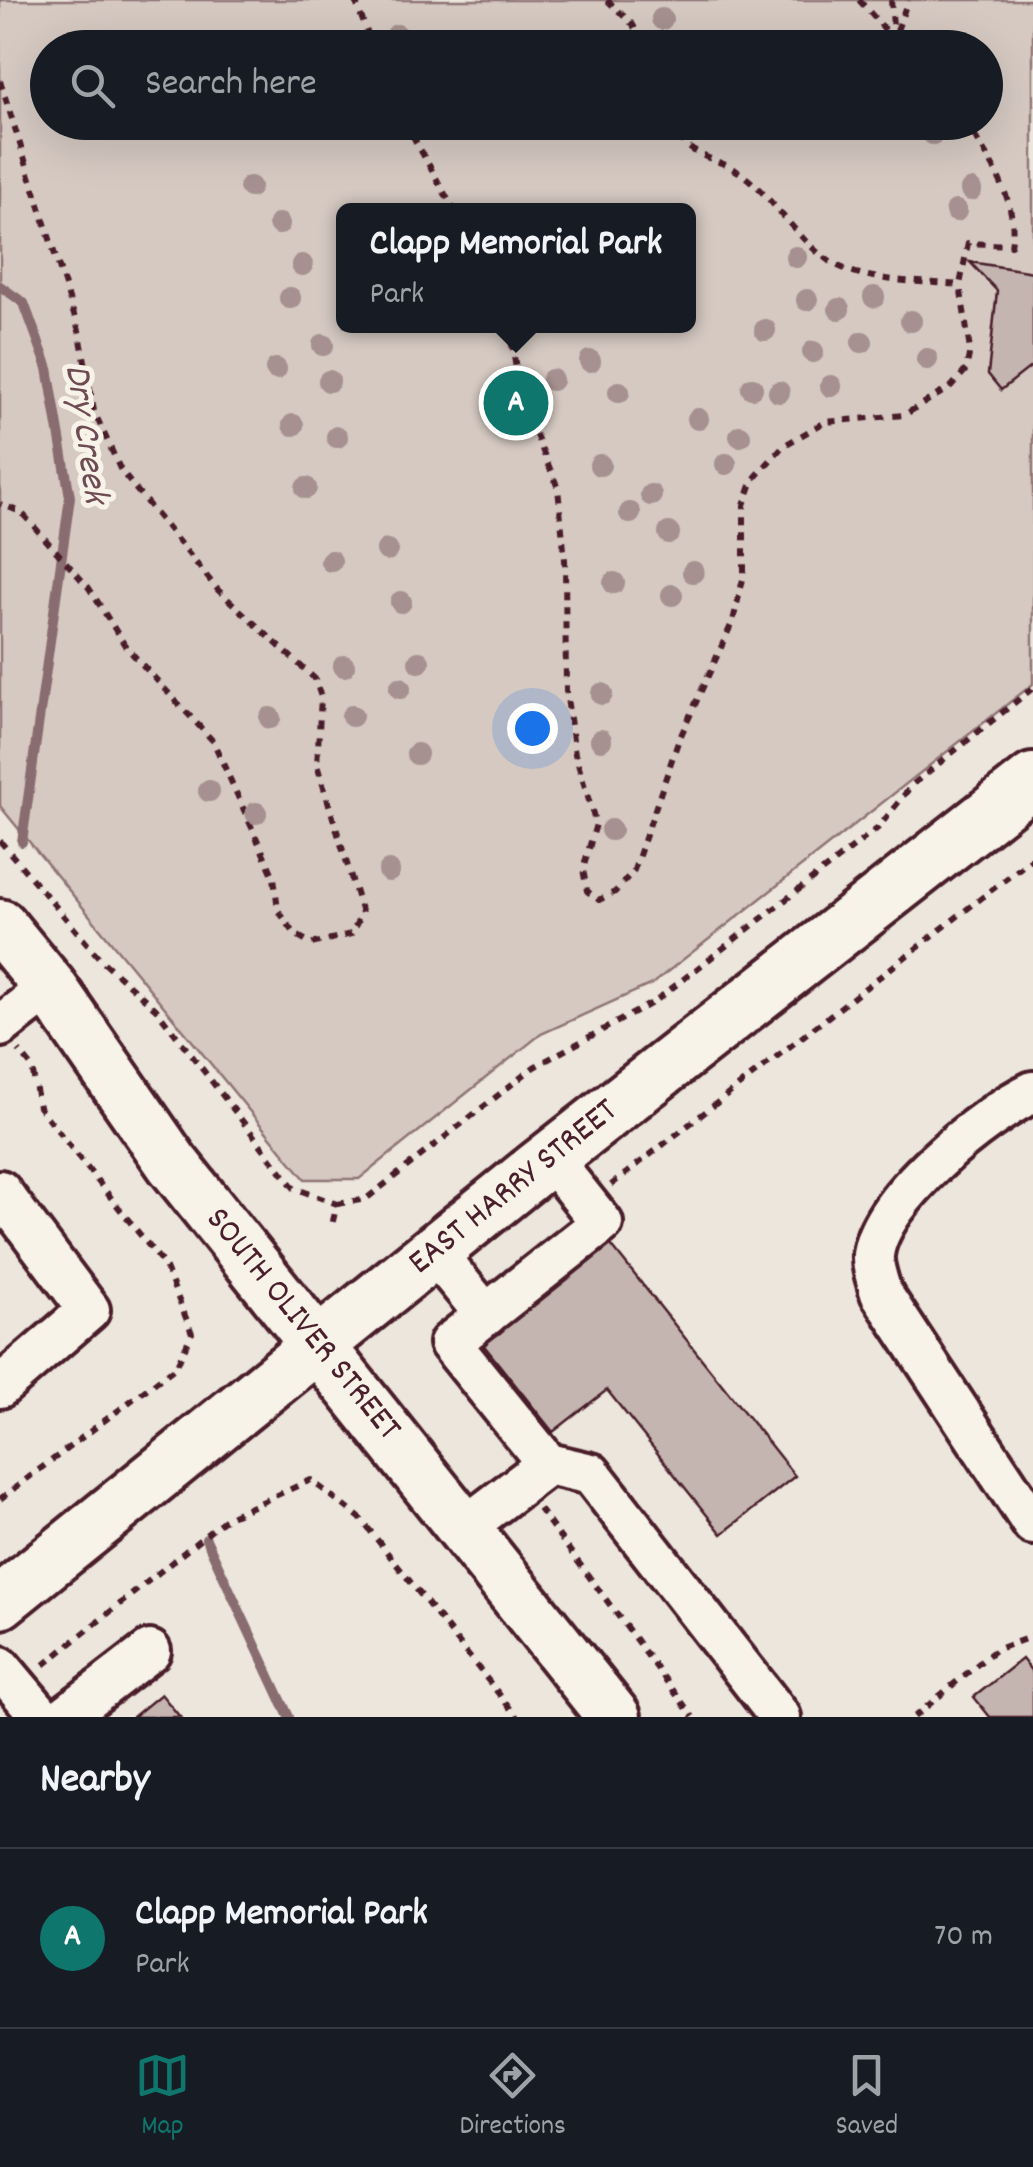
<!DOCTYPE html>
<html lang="en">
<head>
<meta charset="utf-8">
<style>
  :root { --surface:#171b24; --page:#20242c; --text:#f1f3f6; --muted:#9ea1a6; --line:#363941; --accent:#0f766e }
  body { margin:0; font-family:Dekko,sans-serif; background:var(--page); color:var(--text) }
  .you { position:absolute; left:532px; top:728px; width:35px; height:35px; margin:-25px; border:8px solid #fff; border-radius:50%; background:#1a73e8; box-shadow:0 0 0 15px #1a73e833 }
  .badge { display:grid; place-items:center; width:65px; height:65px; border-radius:50%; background:var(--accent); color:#fff; font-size:32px; font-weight:700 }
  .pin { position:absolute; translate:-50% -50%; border:5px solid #fff; box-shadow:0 2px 10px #0006 }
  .popup { position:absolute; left:336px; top:203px; width:360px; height:130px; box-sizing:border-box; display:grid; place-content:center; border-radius:15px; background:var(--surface); filter:drop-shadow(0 2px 8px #0005); font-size:32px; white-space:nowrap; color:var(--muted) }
  .popup b { font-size:38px; color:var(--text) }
  .popup::after { content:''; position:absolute; left:50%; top:100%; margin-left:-20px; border:20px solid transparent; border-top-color:var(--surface) }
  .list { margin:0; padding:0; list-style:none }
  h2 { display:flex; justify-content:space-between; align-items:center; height:130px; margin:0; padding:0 40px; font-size:42px }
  h2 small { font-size:32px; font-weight:400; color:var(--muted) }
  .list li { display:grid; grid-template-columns:65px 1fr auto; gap:30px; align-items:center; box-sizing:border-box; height:180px; padding:0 40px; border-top:2px solid var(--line) }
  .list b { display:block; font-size:38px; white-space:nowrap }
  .list p { margin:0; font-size:32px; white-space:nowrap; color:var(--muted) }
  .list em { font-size:32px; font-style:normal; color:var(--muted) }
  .icon { flex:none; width:55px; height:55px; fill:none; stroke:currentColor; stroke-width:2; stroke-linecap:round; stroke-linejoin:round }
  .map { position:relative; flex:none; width:1033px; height:1717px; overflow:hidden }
  .search { position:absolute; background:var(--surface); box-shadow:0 10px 40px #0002; left:30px; right:30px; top:30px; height:110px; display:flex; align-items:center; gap:25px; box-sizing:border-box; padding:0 35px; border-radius:55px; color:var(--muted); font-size:38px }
  .sheet { height:310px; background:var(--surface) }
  nav { display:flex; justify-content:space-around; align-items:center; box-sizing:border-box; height:140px; border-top:2px solid var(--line); background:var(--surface); font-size:28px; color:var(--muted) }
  nav a { display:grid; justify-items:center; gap:5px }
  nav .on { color:var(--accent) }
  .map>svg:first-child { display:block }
  .green { fill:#d5c9c2; stroke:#907476; stroke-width:2.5; fill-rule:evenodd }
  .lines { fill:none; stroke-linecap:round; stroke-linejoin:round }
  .stream { stroke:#896c6f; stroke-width:10 }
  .building { fill:#c4b5b0; stroke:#4a1f2b; stroke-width:2.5 }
  .minor-casing { stroke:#4a1f2b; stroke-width:48 }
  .major-casing { stroke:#4a1f2b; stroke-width:60 }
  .path { stroke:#4a1f2b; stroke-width:6; stroke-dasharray:8 8; stroke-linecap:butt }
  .minor { stroke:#f7f3e8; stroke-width:40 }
  .major { stroke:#f7f3e8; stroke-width:52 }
  .tree { fill:#a69090 }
  .labels { text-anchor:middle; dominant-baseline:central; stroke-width:10; stroke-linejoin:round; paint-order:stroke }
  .street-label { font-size:35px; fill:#4a1f2b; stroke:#f7f3e8 }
  .water-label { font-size:38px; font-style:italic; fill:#6f4c53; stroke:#f7f3e8 }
</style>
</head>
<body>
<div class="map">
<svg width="1033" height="1717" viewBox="0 0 1033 1717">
  <rect width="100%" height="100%" fill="#ece6dd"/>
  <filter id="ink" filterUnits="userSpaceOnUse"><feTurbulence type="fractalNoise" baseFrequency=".01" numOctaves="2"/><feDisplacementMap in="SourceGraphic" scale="20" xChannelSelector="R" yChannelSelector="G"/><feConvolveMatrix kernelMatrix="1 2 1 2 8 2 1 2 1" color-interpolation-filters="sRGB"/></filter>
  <g filter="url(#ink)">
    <path class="green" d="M0,0H1033V684L652,984L541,1034L359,1179H305L0,806ZM48,48H986V122H48ZM344,210H688V326H344Z"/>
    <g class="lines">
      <g class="stream">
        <path d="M0,286L24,303L48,368L70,497L22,842"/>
        <path d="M206,1539L289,1717"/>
      </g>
    </g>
    <g class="building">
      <path d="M970,262L1033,272V365L1001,390L988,374L997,291Z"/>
      <path d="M607,1240L795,1476L722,1534L607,1390L553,1432L482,1343Z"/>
      <path d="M1022,1659L1033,1673V1717H990L974,1697Z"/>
      <path d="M161,1694L180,1717H133Z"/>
    </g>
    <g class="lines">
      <g class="minor-casing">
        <g id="minor">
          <path d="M0,1026L50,987"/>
          <path d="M1033,1092C984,1115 879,1199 873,1255C872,1266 878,1282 881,1293L1033,1524"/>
          <path d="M550,1158L602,1223L450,1343L548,1464L591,1474L780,1717"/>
          <path d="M0,1191L89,1310L0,1387"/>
          <path d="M434,1252L486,1315"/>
          <path d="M464,1528L548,1464"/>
          <path d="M0,1667L42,1717"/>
          <path d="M64,1717L150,1651"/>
        </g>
      </g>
      <g class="major-casing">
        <g id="major">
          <path d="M0,926L50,987L172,1163L614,1717"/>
          <path d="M0,1602L536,1169L1033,780"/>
        </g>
      </g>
      <g class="path">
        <path d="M355,0L373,48"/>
        <path d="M607,0L633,25L646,48"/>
        <path d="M859,0L901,48"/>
        <path d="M891,0L894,39L908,0"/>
        <path d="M0,81L80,334L94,411L121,471L218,590L315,679L321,697L317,765L362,913L351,934L312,944L295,934L278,910L274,877L213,741L126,647L89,588L21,512L0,504"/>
        <path d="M405,122L454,210"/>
        <path d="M671,122C688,162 715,154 743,175C775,199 804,250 838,266C873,283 922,281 960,285L968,243L1011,245C1020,202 988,158 966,122"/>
        <path d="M509,326L521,399L558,488L565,560L566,691L575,754L596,824L583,869L587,891L599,900L615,892L634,870L678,742L733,621L744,575V505L753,480L783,446L825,422L904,415L951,387L966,370L970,350L960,285"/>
        <path d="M0,841L102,961L156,1009L294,1188L337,1204L332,1225"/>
        <path d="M611,1185L1033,858"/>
        <path d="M337,1204L366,1199L534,1067L654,1002L878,828L912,785L1033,688"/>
        <path d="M0,1499L176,1367L192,1333L165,1266L39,1107L32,1067L19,1051"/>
        <path d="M539,1509L693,1717"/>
        <path d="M44,1665L228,1517L311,1480L360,1518L517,1717"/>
        <path d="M914,1717L995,1650L1033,1636"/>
      </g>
      <use href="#minor" class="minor"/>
      <use href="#major" class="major"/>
    </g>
    <g class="tree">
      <circle cx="662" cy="19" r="11"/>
      <circle cx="397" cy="35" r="11"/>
      <circle cx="933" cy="134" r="11"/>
      <circle cx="250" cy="187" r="11"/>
      <circle cx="971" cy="190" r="11"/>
      <circle cx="956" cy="211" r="11"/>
      <circle cx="279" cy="224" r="11"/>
      <circle cx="796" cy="257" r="11"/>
      <circle cx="302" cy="265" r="11"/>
      <circle cx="874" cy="297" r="11"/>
      <circle cx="290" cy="298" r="11"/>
      <circle cx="807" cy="300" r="11"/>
      <circle cx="839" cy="309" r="11"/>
      <circle cx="911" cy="321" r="11"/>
      <circle cx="765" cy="330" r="11"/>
      <circle cx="862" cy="342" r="11"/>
      <circle cx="323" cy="345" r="11"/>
      <circle cx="813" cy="352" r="11"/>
      <circle cx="927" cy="359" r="11"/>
      <circle cx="590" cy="361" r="11"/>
      <circle cx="276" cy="369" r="11"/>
      <circle cx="552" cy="380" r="11"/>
      <circle cx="329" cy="381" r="11"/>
      <circle cx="831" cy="386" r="11"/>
      <circle cx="752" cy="388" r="11"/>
      <circle cx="619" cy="392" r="11"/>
      <circle cx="779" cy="392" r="11"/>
      <circle cx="698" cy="419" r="11"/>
      <circle cx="293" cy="425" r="11"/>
      <circle cx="740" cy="436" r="11"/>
      <circle cx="337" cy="437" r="11"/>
      <circle cx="726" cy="464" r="11"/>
      <circle cx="600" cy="465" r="11"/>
      <circle cx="306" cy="488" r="11"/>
      <circle cx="651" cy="495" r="11"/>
      <circle cx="630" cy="513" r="11"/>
      <circle cx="669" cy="533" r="11"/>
      <circle cx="387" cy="550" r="11"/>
      <circle cx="331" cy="561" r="11"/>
      <circle cx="693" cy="572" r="11"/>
      <circle cx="614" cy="583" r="11"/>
      <circle cx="672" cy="595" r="11"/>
      <circle cx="401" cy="602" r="11"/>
      <circle cx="419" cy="662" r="11"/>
      <circle cx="344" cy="666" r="11"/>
      <circle cx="400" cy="688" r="11"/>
      <circle cx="602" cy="694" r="11"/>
      <circle cx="352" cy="716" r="11"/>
      <circle cx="270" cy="718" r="11"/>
      <circle cx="601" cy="740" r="11"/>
      <circle cx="417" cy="754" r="11"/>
      <circle cx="209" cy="791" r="11"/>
      <circle cx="256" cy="813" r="11"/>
      <circle cx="611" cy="830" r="11"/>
      <circle cx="389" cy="871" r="11"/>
    </g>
  </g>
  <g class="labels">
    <g class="street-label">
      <text transform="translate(514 1188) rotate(-39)">EAST HARRY STREET</text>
      <text transform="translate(302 1325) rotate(51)">SOUTH OLIVER STREET</text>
    </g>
    <g class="water-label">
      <text transform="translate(84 434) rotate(82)">Dry Creek</text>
    </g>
  </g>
</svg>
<div class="you"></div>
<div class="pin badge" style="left:516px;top:403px">A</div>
<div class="popup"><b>Clapp Memorial Park</b>Park</div>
<div class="search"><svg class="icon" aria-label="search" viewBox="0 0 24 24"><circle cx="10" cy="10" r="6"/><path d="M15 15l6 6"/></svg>Search here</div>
</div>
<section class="sheet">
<h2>Nearby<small></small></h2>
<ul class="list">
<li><span class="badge">A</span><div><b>Clapp Memorial Park</b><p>Park</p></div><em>70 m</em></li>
</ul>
</section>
<nav>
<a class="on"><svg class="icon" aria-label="map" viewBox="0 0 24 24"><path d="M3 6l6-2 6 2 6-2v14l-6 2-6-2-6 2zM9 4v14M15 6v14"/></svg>Map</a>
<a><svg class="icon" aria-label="directions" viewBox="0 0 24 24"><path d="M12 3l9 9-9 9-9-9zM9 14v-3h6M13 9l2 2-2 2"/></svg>Directions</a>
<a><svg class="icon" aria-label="saved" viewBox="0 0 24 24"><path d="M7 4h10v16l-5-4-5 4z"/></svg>Saved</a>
</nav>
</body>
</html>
